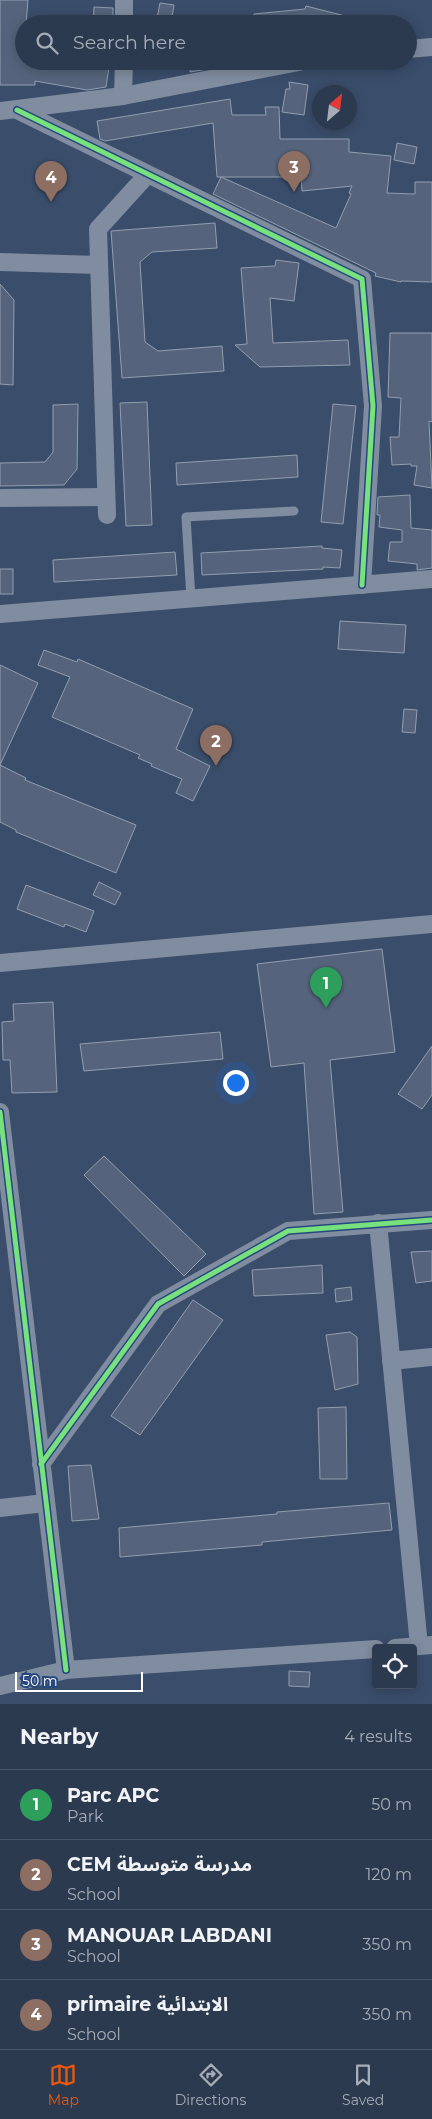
<!DOCTYPE html>
<html lang="en">
<head>
<meta charset="utf-8">
<style>
  :root { --surface:#2c3a50; --page:#344157; --text:#f1f3f6; --muted:#a6adb7; --line:#485467; --accent:#ea580c }
  body { margin:0; font-family:Montserrat,"Noto Sans Arabic",sans-serif; background:var(--page); color:var(--text) }
  .controls { position:absolute; right:15px; bottom:15px; display:grid; overflow:hidden; border-radius:5px; box-shadow:0 2px 12px #0003 }
  .controls button { width:45px; height:45px; display:grid; place-items:center; padding:0; border:0; border-bottom:1px solid var(--line); background:var(--surface); color:var(--text); font:25px sans-serif }
  .compass { position:absolute; left:312px; top:85px; width:45px; height:45px; border-radius:50%; background:var(--surface); box-shadow:0 2px 12px #0003; rotate:28deg }
  .scale { position:absolute; left:15px; bottom:12px; width:128px; box-sizing:border-box; padding-left:5px; border:2px solid #fff; border-top:0; font-size:14px; line-height:18px; white-space:nowrap; color:#fff; -webkit-text-stroke:4px #26487e; paint-order:stroke }
  .you { position:absolute; left:235px; top:1082px; width:18px; height:18px; margin:-12px; border:4px solid #fff; border-radius:50%; background:#1a73e8; box-shadow:0 0 0 8px #1a73e833 }
  .badge { display:grid; place-items:center; width:32px; height:32px; border-radius:50%; background:var(--accent); color:#fff; font-size:16px; font-weight:700 }
  .pin { position:absolute; translate:-50% -41px; filter:drop-shadow(0 1px 2px #0008) }
  .pin::after { content:''; position:absolute; top:26px; width:18px; height:15px; background:inherit; clip-path:polygon(0 0,100% 0,50% 100%) }
  .list { margin:0; padding:0; list-style:none }
  h2 { display:flex; justify-content:space-between; align-items:center; height:65px; margin:0; padding:0 20px; font-size:21px }
  h2 small { font-size:16px; font-weight:400; color:var(--muted) }
  .list li { display:grid; grid-template-columns:32px 1fr auto; gap:15px; align-items:center; box-sizing:border-box; height:70px; padding:0 20px; border-top:1px solid var(--line) }
  .list b { display:block; font-size:19px; white-space:nowrap }
  .list p { margin:0; font-size:16px; white-space:nowrap; color:var(--muted) }
  .list em { font-size:16px; font-style:normal; color:var(--muted) }
  .icon { flex:none; width:28px; height:28px; fill:none; stroke:currentColor; stroke-width:2; stroke-linecap:round; stroke-linejoin:round }
  .map { position:relative; flex:none; width:432px; height:1704px; overflow:hidden }
  .search { position:absolute; background:var(--surface); box-shadow:0 2px 12px #0003; left:15px; right:15px; top:15px; height:55px; display:flex; align-items:center; gap:12px; box-sizing:border-box; padding:0 18px; border-radius:28px; color:var(--muted); font-size:19px }
  .sheet { height:345px; background:var(--surface) }
  nav { display:flex; justify-content:space-around; align-items:center; box-sizing:border-box; height:70px; border-top:1px solid var(--line); background:var(--surface); font-size:14px; color:var(--muted) }
  nav a { display:grid; justify-items:center; gap:2px }
  nav .on { color:var(--accent) }
  .map>svg:first-child { display:block }
  .building { fill:#55647c; stroke:#939eaf }
  .lines { fill:none; stroke-linecap:round; stroke-linejoin:round }
  .lane { stroke:#808da0; stroke-width:9 }
  .street { stroke:#808da0; stroke-width:18 }
  .cycleway-casing { stroke:#26487e; stroke-width:8 }
  .cycleway { stroke:#77e17e; stroke-width:5 }
</style>
</head>
<body>
<div class="map">
<svg width="432" height="1704" viewBox="0 0 432 1704">
  <rect width="100%" height="100%" fill="#3a4d6a"/>
  <g class="building">
    <path d="M0,0H28L26,24H24V61H110L106,87L87,90L35,81V85H0Z"/>
    <path d="M160,3L174,5L171,24H156Z"/>
    <path d="M306,6L357,19L356,24H254V14L305,9Z"/>
    <path d="M94,7L113,8V24H93Z"/>
    <path d="M191,61H213V68L190,72Z"/>
    <path d="M289,82L308,85L304,115L282,112L286,89H290Z"/>
    <path d="M230,99L232,115H266L265,107H279L280,139H349V152L391,156L387,193L415,194V182H432V282L401,281V282L375,276L376,273L213,194L221,177L336,228L351,194L349,193L352,186L302,191L301,177H217L213,123L105,141L100,139L97,121Z"/>
    <path d="M397,143L417,147L414,164L394,160Z"/>
    <path d="M215,223L217,248L152,252L140,262L145,342L158,351L222,346L224,371L122,378L111,231Z"/>
    <path d="M276,260L299,263L294,301L270,298L273,343L348,340L350,365L260,367L235,345L247,344L241,268L275,266Z"/>
    <path d="M0,284L14,300L13,385L0,384Z"/>
    <path d="M390,333H432V422L429,421L432,488L414,485L417,466H411V464L392,465L390,437H399L401,398L388,397Z"/>
    <path d="M147,402L152,525L126,526L120,403Z"/>
    <path d="M78,404L77,469L64,485L0,486V463L45,462L53,452V405Z"/>
    <path d="M333,404L356,406L343,524L321,522Z"/>
    <path d="M297,455L298,477L177,485L176,463Z"/>
    <path d="M410,495L411,528L432,530V568L417,570V564L388,561L390,542H402V530L379,527L380,515H377L378,497Z"/>
    <path d="M322,546V548L342,550L340,568L323,567V569L202,575L201,553Z"/>
    <path d="M175,552L177,575L54,582L53,560Z"/>
    <rect x="0" y="569" width="13" height="25"/>
    <path d="M340,621L406,625L404,653L338,649Z"/>
    <path d="M44,650L77,662L78,659L193,709L176,749L210,766L193,801L176,793L182,779L151,766L152,764L138,758L140,755L52,717L70,677L38,665Z"/>
    <path d="M0,665L38,683L0,765L26,778L25,780L136,825L116,873L16,832V830L0,822Z"/>
    <path d="M404,709L417,710L415,733L402,732Z"/>
    <path d="M99,882L121,893L115,905L93,895Z"/>
    <path d="M26,885L94,911L86,932L65,924L64,927L17,909Z"/>
    <path d="M382,949L395,1052L330,1060L343,1212L314,1214L304,1063L271,1067L257,964Z"/>
    <path d="M53,1002L57,1092L12,1093L10,1060H3L2,1022L14,1021L13,1004Z"/>
    <path d="M220,1032L223,1059L84,1071L80,1044Z"/>
    <path d="M432,1046V1095L422,1109L398,1094Z"/>
    <path d="M104,1156L206,1254L184,1276L84,1175Z"/>
    <path d="M432,1251V1281L416,1283L411,1252Z"/>
    <path d="M322,1265L323,1293L254,1296L252,1270Z"/>
    <path d="M351,1287L352,1300L336,1302L335,1289Z"/>
    <path d="M193,1300L223,1320L140,1435L111,1416Z"/>
    <path d="M350,1332L357,1337L358,1384L335,1390L326,1335Z"/>
    <path d="M346,1407L347,1479H320L318,1408Z"/>
    <path d="M91,1465L99,1519L72,1521L68,1466Z"/>
    <path d="M389,1503L392,1530L262,1542V1545L120,1557L119,1528L277,1514V1512Z"/>
    <path d="M289,1671L310,1672L309,1687L289,1686Z"/>
  </g>
  <g class="lines">
    <path class="lane" d="M191,599L186,517L294,511"/>
    <g class="street">
      <path d="M124,24V0"/>
      <path d="M408,49L432,47"/>
      <path d="M123,96L124,61"/>
      <path d="M17,110L362,279L373,406L362,585"/>
      <path d="M0,111L123,96L304,61"/>
      <path d="M0,262L98,265"/>
      <path d="M0,498L106,497"/>
      <path d="M107,515L98,229L147,175"/>
      <path d="M0,614L432,579"/>
      <path d="M0,963L432,924"/>
      <path d="M0,1112L66,1670"/>
      <path d="M378,1223L419,1646"/>
      <path d="M391,1361L432,1357"/>
      <path d="M41,1464L158,1304L288,1231L432,1220"/>
      <path d="M0,1508L45,1503"/>
      <path d="M395,1648L432,1645"/>
      <path d="M0,1686L66,1670L376,1649"/>
    </g>
    <g class="cycleway-casing">
      <g id="cycleway">
        <path d="M17,110L362,279L373,406L362,585"/>
        <path d="M0,1112L66,1670"/>
        <path d="M41,1464L158,1304L288,1231L432,1220"/>
      </g>
    </g>
    <use href="#cycleway" class="cycleway"/>
  </g>
</svg>
<div class="controls">
<button><svg class="icon" aria-label="locate" viewBox="0 0 24 24"><circle cx="12" cy="12" r="6"/><path d="M12 2v4M12 18v4M2 12h4M18 12h4"/></svg></button>
</div>
<svg class="compass" viewBox="-18 -18 36 36"><path d="M0-13l5 13h-10z" fill="#e53935"/><path d="M0 13l5-13h-10z" fill="#a6adb7"/></svg>
<div class="scale">50 m</div>
<div class="you"></div>
<div class="pin badge" style="left:326px;top:1008px;background:#2e9e5b">1</div>
<div class="pin badge" style="left:216px;top:766px;background:#8d6e63">2</div>
<div class="pin badge" style="left:294px;top:192px;background:#8d6e63">3</div>
<div class="pin badge" style="left:51px;top:202px;background:#8d6e63">4</div>
<div class="search"><svg class="icon" aria-label="search" viewBox="0 0 24 24"><circle cx="10" cy="10" r="6"/><path d="M15 15l6 6"/></svg>Search here</div>
</div>
<section class="sheet">
<h2>Nearby<small>4 results</small></h2>
<ul class="list">
<li><span class="badge" style="background:#2e9e5b">1</span><div><b>Parc APC</b><p>Park</p></div><em>50 m</em></li>
<li><span class="badge" style="background:#8d6e63">2</span><div><b>CEM مدرسة متوسطة</b><p>School</p></div><em>120 m</em></li>
<li><span class="badge" style="background:#8d6e63">3</span><div><b>MANOUAR LABDANI</b><p>School</p></div><em>350 m</em></li>
<li><span class="badge" style="background:#8d6e63">4</span><div><b>primaire الابتدائية</b><p>School</p></div><em>350 m</em></li>
</ul>
</section>
<nav>
<a class="on"><svg class="icon" aria-label="map" viewBox="0 0 24 24"><path d="M3 6l6-2 6 2 6-2v14l-6 2-6-2-6 2zM9 4v14M15 6v14"/></svg>Map</a>
<a><svg class="icon" aria-label="directions" viewBox="0 0 24 24"><path d="M12 3l9 9-9 9-9-9zM9 14v-3h6M13 9l2 2-2 2"/></svg>Directions</a>
<a><svg class="icon" aria-label="saved" viewBox="0 0 24 24"><path d="M7 4h10v16l-5-4-5 4z"/></svg>Saved</a>
</nav>
</body>
</html>
